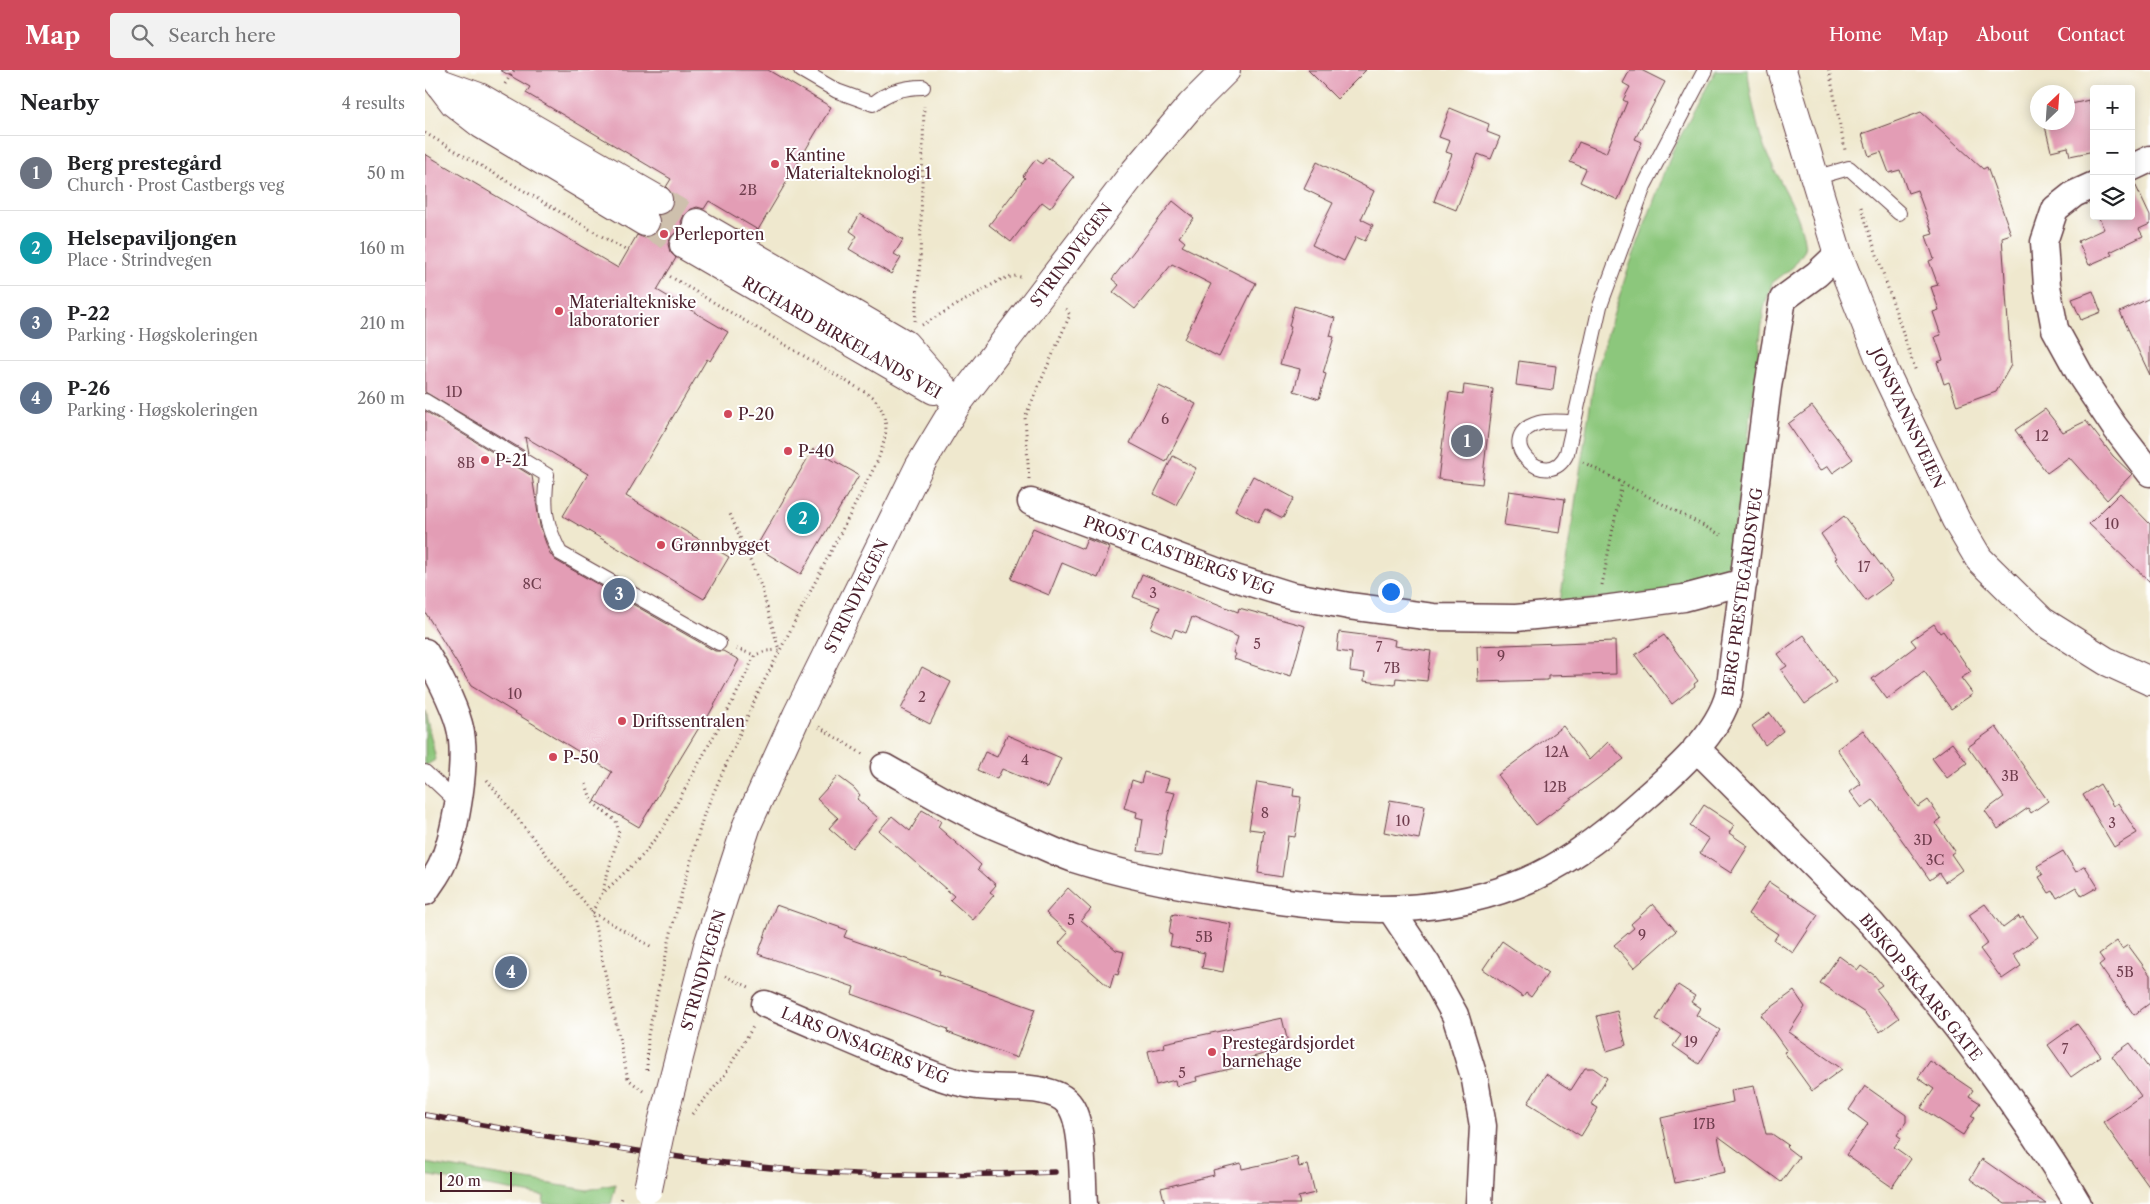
<!DOCTYPE html>
<html lang="en">
<head>
<meta charset="utf-8">
<style>
  :root { --surface:#fff; --page:#f2f2f2; --text:#202124; --muted:#757577; --line:#e0e0e0; --accent:#d1495b }
  body { margin:0; font-family:"Libre Caslon Text",serif; background:var(--page); color:var(--text) }
  .controls { position:absolute; right:15px; top:15px; display:grid; overflow:hidden; border-radius:5px; box-shadow:0 2px 12px #0003 }
  .controls button { width:45px; height:45px; display:grid; place-items:center; padding:0; border:0; border-bottom:1px solid var(--line); background:var(--surface); color:var(--text); font:25px sans-serif }
  .compass { position:absolute; left:1605px; top:15px; width:45px; height:45px; border-radius:50%; background:var(--surface); box-shadow:0 2px 12px #0003; rotate:25deg }
  .scale { position:absolute; left:15px; bottom:12px; width:72px; box-sizing:border-box; padding-left:5px; border:2px solid #4a1f2b; border-top:0; font-size:14px; line-height:18px; white-space:nowrap; color:#4a1f2b; -webkit-text-stroke:4px #fff; paint-order:stroke }
  .you { position:absolute; left:965px; top:521px; width:18px; height:18px; margin:-12px; border:4px solid #fff; border-radius:50%; background:#1a73e8; box-shadow:0 0 0 8px #1a73e833 }
  .badge { display:grid; place-items:center; width:32px; height:32px; border-radius:50%; background:var(--accent); color:#fff; font-size:16px; font-weight:700 }
  .pin { position:absolute; translate:-50% -50%; border:2px solid #fff; box-shadow:0 1px 5px #0006 }
  .list { margin:0; padding:0; list-style:none }
  h2 { display:flex; justify-content:space-between; align-items:center; height:65px; margin:0; padding:0 20px; font-size:21px }
  h2 small { font-size:16px; font-weight:400; color:var(--muted) }
  .list li { display:grid; grid-template-columns:32px 1fr auto; gap:15px; align-items:center; box-sizing:border-box; height:75px; padding:0 20px; border-top:1px solid var(--line) }
  .list b { display:block; font-size:19px; white-space:nowrap }
  .list p { margin:0; font-size:16px; white-space:nowrap; color:var(--muted) }
  .list em { font-size:16px; font-style:normal; color:var(--muted) }
  .icon { flex:none; width:28px; height:28px; fill:none; stroke:currentColor; stroke-width:2; stroke-linecap:round; stroke-linejoin:round }
  .map { position:relative; flex:none; width:1725px; height:1134px; overflow:hidden }
  header { display:flex; align-items:center; gap:30px; box-sizing:border-box; height:70px; padding:0 25px; background:var(--accent); color:#fff }
  header strong { font-size:24px }
  nav { display:flex; gap:28px; margin-inline-start:auto; font-size:18px }
  .search { width:350px; height:45px; background:var(--page); display:flex; align-items:center; gap:12px; box-sizing:border-box; padding:0 18px; border-radius:5px; color:var(--muted); font-size:19px }
  main { display:flex }
  aside { flex:1; background:var(--surface) }
  .map>svg:first-child { display:block }
  .green { fill:#8cc77b; stroke:#6b7353 }
  .building { fill:#e39db5 }
  .lines { fill:none; stroke-linecap:round; stroke-linejoin:round }
  .tertiary-tunnel { stroke:#cec0ad; stroke-width:28; stroke-dasharray:28 14; stroke-linecap:butt }
  .service-casing { stroke:#633d43; stroke-width:16 }
  .minor-casing { stroke:#633d43; stroke-width:29 }
  .tertiary-casing { stroke:#633d43; stroke-width:30 }
  .path { stroke:#633d43; stroke-width:3; stroke-dasharray:1 4; stroke-linecap:butt }
  .service { stroke:#fff; stroke-width:14 }
  .minor { stroke:#fff; stroke-width:26 }
  .tertiary { stroke:#fff; stroke-width:28 }
  .rail-casing { stroke:#4a1f2b; stroke-width:5.5 }
  .rail { stroke:#fff; stroke-width:4; stroke-dasharray:11; stroke-linecap:butt }
  .tertiary-bridge-casing { stroke:#633d43; stroke-width:30; stroke-linecap:butt }
  .tertiary-bridge { stroke:#fff; stroke-width:28 }
  .poi-dot { fill:#d1495b; stroke:#fff; stroke-width:2 }
  .labels { text-anchor:middle; dominant-baseline:central; stroke-width:4; stroke-linejoin:round; paint-order:stroke }
  .number-label { font-size:14px; fill:#703e4e }
  .poi-label { font-size:16px; fill:#4a1f2b; stroke:#fff; text-anchor:start }
  .street-label { font-size:16px; fill:#4a1f2b; stroke:#fff }
</style>
</head>
<body>
<header>
<strong>Map</strong>
<div class="search"><svg class="icon" aria-label="search" viewBox="0 0 24 24"><circle cx="10" cy="10" r="6"/><path d="M15 15l6 6"/></svg>Search here</div>
<nav><a>Home</a><a>Map</a><a>About</a><a>Contact</a></nav>
</header>
<main>
<aside>
<h2>Nearby<small>4 results</small></h2>
<ul class="list">
<li><span class="badge" style="background:#6b7280">1</span><div><b>Berg prestegård</b><p>Church · Prost Castbergs veg</p></div><em>50 m</em></li>
<li><span class="badge" style="background:#0f9aa8">2</span><div><b>Helsepaviljongen</b><p>Place · Strindvegen</p></div><em>160 m</em></li>
<li><span class="badge" style="background:#5c6f8a">3</span><div><b>P-22</b><p>Parking · Høgskoleringen</p></div><em>210 m</em></li>
<li><span class="badge" style="background:#5c6f8a">4</span><div><b>P-26</b><p>Parking · Høgskoleringen</p></div><em>260 m</em></li>
</ul>
</aside>
<div class="map">
<svg width="1725" height="1134" viewBox="0 0 1725 1134">
  <rect width="100%" height="100%" fill="#fff"/>
  <filter id="ink" filterUnits="userSpaceOnUse"><feTurbulence type="fractalNoise" baseFrequency=".02" numOctaves="2"/><feDisplacementMap in="SourceGraphic" scale="10" xChannelSelector="R" yChannelSelector="G"/><feConvolveMatrix kernelMatrix="1 2 1 2 8 2 1 2 1" color-interpolation-filters="sRGB"/></filter>
  <filter id="wash" filterUnits="userSpaceOnUse"><feTurbulence type="fractalNoise" baseFrequency=".0096" numOctaves="4" result="noise"/><feDisplacementMap in="SourceGraphic" scale="20" xChannelSelector="R" yChannelSelector="G"/><feGaussianBlur stdDeviation="1.12" result="paint"/><feColorMatrix in="noise" values="0 0 0 0 0 0 0 0 0 0 0 0 0 0 0 0 0 1.4 0 .05"/><feComposite in="paint" operator="in"/></filter>
  <g filter="url(#wash)">
    <rect width="100%" height="100%" fill="#efe8ce"/>
    <g class="green">
      <path d="M1291,0H1323C1324,20 1333,63 1341,82C1355,115 1378,144 1380,180L1368,197L1347,213L1339,238L1318,409L1303,500L1290,510L1260,520L1135,532L1170,303L1202,202L1248,80Z"/>
      <path d="M0,641L10,685V690L0,696Z"/>
      <path d="M0,1093L162,1120L191,1114L186,1134H118L119,1126L0,1105Z"/>
    </g>
    <g id="blocks">
      <g class="building">
        <path d="M75,0H343L406,37L333,160L284,131L279,139L272,137L264,140L259,145L256,152L258,160L251,162L246,167L243,174L245,182L251,188L232,220L303,262L285,291L282,289L201,426L304,487L279,529L138,446L163,404L100,367L103,383L0,322V84L193,198L212,165L220,168L227,166L233,160L236,153L234,145L241,143L246,138L249,130L247,123L241,117L246,109L101,23L105,17Z"/>
        <path d="M883,0H941L912,29Z"/>
        <path d="M1205,0H1216L1240,12L1210,69L1217,72L1193,130L1155,112L1161,99L1145,92L1154,72L1181,83L1202,32L1198,30L1205,17L1198,13Z"/>
        <path d="M1664,30L1665,34L1669,33V81L1645,86L1643,77L1626,81L1619,52H1642V35Z"/>
        <path d="M1025,38L1064,54L1062,62L1075,67L1066,89L1053,84L1031,140L1009,131L1027,84L1021,82L1025,71L1014,67Z"/>
        <path d="M1496,42L1558,99L1562,97L1586,164L1577,167L1586,295L1571,322L1532,336L1524,312L1519,314L1512,292L1518,290L1510,267L1516,265L1508,242L1514,240L1506,217L1513,215L1504,191L1509,189L1501,166L1508,164L1492,120L1483,123L1475,100L1464,103L1456,82L1444,86L1437,64Z"/>
        <path d="M623,87L649,107L625,138L617,132L586,172L564,155L600,108L598,106L611,89L617,94Z"/>
        <path d="M892,92L949,121L936,149L948,155L940,171L931,167L919,191L887,175L908,133L879,119Z"/>
        <path d="M1709,112L1725,146V154L1714,159L1718,166L1685,182L1687,185L1664,195L1653,171L1679,159L1673,146H1706V113Z"/>
        <path d="M748,131L769,148L754,167L760,172L757,176L831,213L794,287L759,269L786,214L747,194L710,239L688,222L694,215L687,209Z"/>
        <path d="M435,144L478,170L469,184L476,188L466,204L424,179L432,166L425,161Z"/>
        <path d="M1668,221L1676,242L1656,250L1647,229Z"/>
        <path d="M1725,228V305L1695,242Z"/>
        <path d="M869,236L910,248L905,266L909,267L898,303L901,304L894,329L869,321L875,299L855,294L866,257L864,256Z"/>
        <path d="M1094,291L1131,296L1128,320L1091,315Z"/>
        <path d="M1039,315L1068,319L1057,414L1013,409L1024,322L1038,324Z"/>
        <path d="M734,316L771,334L741,392L705,373Z"/>
        <path d="M1387,336L1428,389L1408,403L1403,396L1395,401L1363,354Z"/>
        <path d="M1620,339L1638,362L1661,351L1688,386L1707,404L1682,430L1644,387L1622,403L1590,360Z"/>
        <path d="M0,341L107,406L115,456L124,482L130,490L290,581H298L314,590L280,652L278,651L214,757L170,731L187,702L46,616L0,542Z"/>
        <path d="M388,379L434,405L376,504L331,477Z"/>
        <path d="M748,386L771,398L751,435L729,424Z"/>
        <path d="M828,406L869,428L858,448L840,439L833,452L810,440Z"/>
        <path d="M1084,421L1140,429L1135,463L1079,455Z"/>
        <path d="M1695,423L1725,454V512L1664,454Z"/>
        <path d="M1419,446L1468,511L1441,531L1410,489L1412,488L1396,464Z"/>
        <path d="M608,458L658,479L662,469L685,478L673,508L637,493L624,525L586,509Z"/>
        <path d="M717,504L813,542L814,538L880,556L866,606L856,603V605L809,589L811,584L808,583L813,567L767,547L761,563L750,559L747,567L726,558L735,537L708,527Z"/>
        <path d="M1509,554L1515,563L1518,561L1546,602L1536,608L1548,624L1526,639L1499,601L1462,629L1447,609L1491,576L1486,570Z"/>
        <path d="M914,562L962,568L970,570L969,576L1006,581L1002,611L971,608L970,615L939,611L940,603L925,601L927,583L912,581Z"/>
        <path d="M1239,565L1273,611L1269,614L1270,616L1247,634L1210,585Z"/>
        <path d="M1379,565L1411,612L1380,634L1356,600L1362,596L1353,584Z"/>
        <path d="M1190,571L1191,604L1123,606V610L1053,612L1052,576Z"/>
        <path d="M497,597L526,612L505,654L476,639Z"/>
        <path d="M1345,643L1358,661L1340,675L1327,656Z"/>
        <path d="M1138,656L1164,690L1183,672L1199,689L1111,755L1073,705Z"/>
        <path d="M1571,657L1623,731L1606,743L1603,738L1573,759L1560,741L1579,727L1543,677Z"/>
        <path d="M1438,660L1493,737L1503,730L1516,749L1510,753L1530,781L1526,784L1537,800L1520,812L1514,803L1505,810L1451,733L1448,730L1437,738L1425,722L1436,714L1412,679Z"/>
        <path d="M582,665L636,688L623,718L577,699L572,709L552,700L560,682L572,687Z"/>
        <path d="M1527,673L1542,693L1522,708L1507,688Z"/>
        <path d="M719,702L744,709L740,721L750,723L743,745L737,784L713,781L718,749L711,747L712,742L699,738L707,710L716,713Z"/>
        <path d="M413,706L429,718L435,725L432,729L453,748L427,778L404,758L413,748L392,729Z"/>
        <path d="M832,712L869,718L868,726L876,727L870,767L863,766L857,807L833,803L839,761L824,759Z"/>
        <path d="M1675,714L1688,736L1693,733L1712,763L1689,777L1658,725Z"/>
        <path d="M965,730L1000,736L994,769L959,762Z"/>
        <path d="M1279,735L1309,755L1304,763L1323,776L1306,803L1275,783L1284,769L1265,756Z"/>
        <path d="M497,740L516,751L513,757L556,795L553,799L571,815L565,822L569,825L548,850L525,830L529,826L454,761L467,746L485,761Z"/>
        <path d="M1638,781L1651,802L1660,796L1673,817L1657,826L1651,817L1632,828L1628,821L1624,823L1614,807L1618,805L1612,796Z"/>
        <path d="M1344,812L1393,845L1368,883L1349,870L1353,864L1323,844Z"/>
        <path d="M643,818L666,839L656,850L691,880L699,882L693,905L689,904L685,918L634,873L643,863L621,843Z"/>
        <path d="M1228,834L1251,861L1209,898L1189,875L1209,858L1206,854Z"/>
        <path d="M1560,834L1578,858L1594,846L1595,849L1598,847L1613,867L1588,884L1596,896L1577,909L1555,879L1563,873L1544,845Z"/>
        <path d="M351,835L422,860L419,867L515,901L514,905L610,939L592,988L522,962L523,959L427,924L429,917L333,884Z"/>
        <path d="M750,844L806,854L798,902L777,898L780,883L745,876L747,865L744,864L747,845Z"/>
        <path d="M1077,871L1123,903L1106,927L1101,923L1098,927L1058,899Z"/>
        <path d="M1692,871L1697,879L1703,875L1725,905V933L1709,945L1674,895L1679,891L1674,884Z"/>
        <path d="M1414,886L1433,900L1436,896L1449,905L1457,915L1451,919L1474,948L1455,962L1440,943L1395,913Z"/>
        <path d="M1253,915L1270,926L1266,932L1275,938L1271,945L1295,960L1274,994L1248,976L1256,965L1231,949Z"/>
        <path d="M1369,921L1380,937L1364,962L1417,999L1387,1021L1359,982L1362,981L1336,945Z"/>
        <path d="M1192,941L1201,975L1182,981L1172,946Z"/>
        <path d="M857,948L864,977L817,990L818,996L771,1007L772,1011L751,1016L750,1010L731,1015L723,981L740,977L739,973Z"/>
        <path d="M1652,954L1676,986L1646,1007L1623,975Z"/>
        <path d="M1705,973L1725,1000V1118L1678,1052L1716,1026L1687,986Z"/>
        <path d="M1505,991L1548,1020L1544,1026L1555,1033L1546,1046L1549,1048L1538,1065L1496,1038L1509,1019L1493,1008Z"/>
        <path d="M1160,998H1168L1182,1008L1166,1034L1173,1038L1156,1066L1103,1033L1121,1004L1146,1020Z"/>
        <path d="M1329,1016L1341,1064H1347L1363,1075L1361,1077L1374,1087L1356,1112L1293,1066L1300,1102L1250,1113L1236,1048L1308,1032L1306,1020Z"/>
        <path d="M1440,1016L1481,1045V1052L1472,1065L1476,1068L1469,1077L1486,1089L1467,1117L1421,1085L1443,1054L1424,1040Z"/>
        <path d="M872,1087L874,1097L883,1095L890,1123L873,1127L875,1134H740L736,1118L789,1105L788,1100L816,1093L817,1099Z"/>
        <path d="M1557,1089L1621,1134H1580L1545,1109Z"/>
      </g>
    </g>
  </g>
  <g filter="url(#ink)">
    <use href="#blocks" fill-opacity="0" stroke="#633d43" stroke-width="1"/>
    <g class="lines">
      <g class="tertiary-tunnel">
        <path d="M233,130L272,153"/>
        <path d="M220,152L259,175"/>
      </g>
      <g class="service-casing">
        <g id="service">
          <path d="M376,0L412,21L448,34C462,22 480,17 498,17"/>
          <path d="M1389,108L1424,98L1474,143"/>
          <path d="M0,331L122,405C118,439 120,453 135,483L294,573"/>
          <path d="M1149,352C1138,352 1124,350 1114,353C1064,367 1123,426 1142,383L1175,236L1219,116L1280,0"/>
          <path d="M0,702L34,734"/>
        </g>
      </g>
      <g class="minor-casing">
        <g id="minor">
          <path d="M1706,98L1725,89"/>
          <path d="M1669,115L1649,124L1630,139L1619,172L1622,216L1630,259L1657,308L1689,356L1725,403"/>
          <path d="M606,432L810,508L865,525L924,536L1008,547L1091,548L1171,540L1259,528L1319,512"/>
          <path d="M0,582C12,601 28,633 34,654C44,688 31,760 18,792C14,803 6,812 0,822"/>
          <path d="M1271,678L1446,853C1502,917 1554,984 1602,1054C1619,1080 1637,1106 1653,1134"/>
          <path d="M459,697C491,715 523,734 556,750C573,758 591,765 609,772C622,778 635,784 649,789C699,805 751,815 803,823C901,839 996,852 1091,815C1136,798 1175,768 1211,736C1244,707 1293,667 1304,623L1343,317L1358,229L1392,204L1413,184"/>
          <path d="M966,840L1002,894L1030,945L1050,1010L1058,1056L1054,1134"/>
          <path d="M340,934C379,950 417,967 456,983C487,996 519,1012 553,1016C577,1020 628,1013 644,1034C659,1052 657,1109 659,1134"/>
        </g>
      </g>
      <g class="tertiary-casing">
        <g id="tertiary">
          <path d="M4,0L29,33L56,54L220,152"/>
          <path d="M1357,0L1413,184L1460,302L1531,450L1554,489L1617,551L1681,591L1725,611"/>
          <path d="M18,14L54,27L233,130"/>
          <path d="M272,153L480,274L532,334"/>
          <path d="M259,175L509,320"/>
          <path d="M237,1053L283,875L322,755L372,645L494,397L532,334L710,101L766,35L801,0"/>
        </g>
      </g>
      <g class="path">
        <path d="M1404,0L1420,80"/>
        <path d="M80,14L89,0"/>
        <path d="M0,63L202,181"/>
        <path d="M1436,137L1491,302"/>
        <path d="M490,251L495,192L499,36"/>
        <path d="M497,255L577,209L591,206L596,207"/>
        <path d="M1158,392L1298,466"/>
        <path d="M604,409L600,347L645,245L639,236"/>
        <path d="M1177,515L1197,412"/>
        <path d="M311,579L330,585"/>
        <path d="M394,657L439,685"/>
        <path d="M62,710L167,842L227,877"/>
        <path d="M161,714L167,732L191,751L194,763L177,823"/>
        <path d="M300,906L324,917"/>
        <path d="M222,1000L223,965L248,854L279,744L332,625L452,392C462,366 467,350 448,327L241,204"/>
        <path d="M218,1021L203,1009L167,842L177,824L218,785L239,757L309,629L330,585L341,581L354,580L336,516L305,444"/>
        <path d="M267,1044L299,1006L329,955"/>
        <path d="M195,1134L198,1125"/>
      </g>
      <use href="#service" class="service"/>
      <use href="#minor" class="minor"/>
      <use href="#tertiary" class="tertiary"/>
      <g class="rail-casing">
        <path id="rail" d="M0,1045C121,1066 243,1089 366,1100C454,1108 542,1105 630,1102"/>
      </g>
      <use href="#rail" class="rail"/>
      <g class="tertiary-bridge-casing">
        <path id="tertiary-bridge" d="M223,1119L237,1053"/>
      </g>
      <use href="#tertiary-bridge" class="tertiary-bridge"/>
    </g>
  </g>
  <g class="poi-dot">
    <circle cx="350" cy="94" r="5"/>
    <circle cx="239" cy="164" r="5"/>
    <circle cx="134" cy="241" r="5"/>
    <circle cx="303" cy="344" r="5"/>
    <circle cx="363" cy="381" r="5"/>
    <circle cx="60" cy="390" r="5"/>
    <circle cx="236" cy="475" r="5"/>
    <circle cx="197" cy="651" r="5"/>
    <circle cx="128" cy="687" r="5"/>
    <circle cx="787" cy="982" r="5"/>
  </g>
  <g class="labels">
    <g class="number-label">
      <text x="323" y="120">2B</text>
      <text x="29" y="322">1D</text>
      <text x="740" y="349">6</text>
      <text x="1617" y="366">12</text>
      <text x="41" y="393">8B</text>
      <text x="1687" y="454">10</text>
      <text x="1439" y="497">17</text>
      <text x="107" y="514">8C</text>
      <text x="728" y="523">3</text>
      <text x="832" y="574">5</text>
      <text x="954" y="577">7</text>
      <text x="1076" y="586">9</text>
      <text x="967" y="598">7B</text>
      <text x="90" y="624">10</text>
      <text x="497" y="627">2</text>
      <text x="1132" y="682">12A</text>
      <text x="600" y="690">4</text>
      <text x="1585" y="706">3B</text>
      <text x="1130" y="717">12B</text>
      <text x="840" y="743">8</text>
      <text x="978" y="751">10</text>
      <text x="1687" y="753">3</text>
      <text x="1498" y="770">3D</text>
      <text x="1510" y="790">3C</text>
      <text x="646" y="850">5</text>
      <text x="1217" y="865">9</text>
      <text x="779" y="867">5B</text>
      <text x="1700" y="902">5B</text>
      <text x="1266" y="972">19</text>
      <text x="1640" y="979">7</text>
      <text x="757" y="1003">5</text>
      <text x="1279" y="1054">17B</text>
    </g>
    <g class="poi-label">
      <text x="360" y="85">Kantine<tspan x="360" dy="18">Materialteknologi 1</tspan></text>
      <text x="249" y="164">Perleporten</text>
      <text x="144" y="232">Materialtekniske<tspan x="144" dy="18">laboratorier</tspan></text>
      <text x="313" y="344">P-20</text>
      <text x="373" y="381">P-40</text>
      <text x="70" y="390">P-21</text>
      <text x="246" y="475">Grønnbygget</text>
      <text x="207" y="651">Driftssentralen</text>
      <text x="138" y="687">P-50</text>
      <text x="797" y="973">Prestegårdsjordet<tspan x="797" dy="18">barnehage</tspan></text>
    </g>
    <g class="street-label">
      <text transform="translate(646 185) rotate(-53)">STRINDVEGEN</text>
      <text transform="translate(417 267) rotate(30)">RICHARD BIRKELANDS VEI</text>
      <text transform="translate(1483 348) rotate(65)">JONSVANNSVEIEN</text>
      <text transform="translate(754 485) rotate(20)">PROST CASTBERGS VEG</text>
      <text transform="translate(1317 522) rotate(-82)">BERG PRESTEGÅRDSVEG</text>
      <text transform="translate(431 526) rotate(-64)">STRINDVEGEN</text>
      <text transform="translate(278 900) rotate(-74)">STRINDVEGEN</text>
      <text transform="translate(1496 917) rotate(51)">BISKOP SKAARS GATE</text>
      <text transform="translate(440 975) rotate(22)">LARS ONSAGERS VEG</text>
    </g>
  </g>
</svg>
<div class="controls">
<button>+</button>
<button>−</button>
<button><svg class="icon" aria-label="layers" viewBox="0 0 24 24"><path d="M12 4l9 5-9 5-9-5zM3 14l9 5 9-5"/></svg></button>
</div>
<svg class="compass" viewBox="-18 -18 36 36"><path d="M0-13l5 13h-10z" fill="#e53935"/><path d="M0 13l5-13h-10z" fill="#757577"/></svg>
<div class="scale">20 m</div>
<div class="you"></div>
<div class="pin badge" style="left:1042px;top:371px;background:#6b7280">1</div>
<div class="pin badge" style="left:378px;top:448px;background:#0f9aa8">2</div>
<div class="pin badge" style="left:194px;top:524px;background:#5c6f8a">3</div>
<div class="pin badge" style="left:86px;top:902px;background:#5c6f8a">4</div>
</div>
</main>
</body>
</html>
